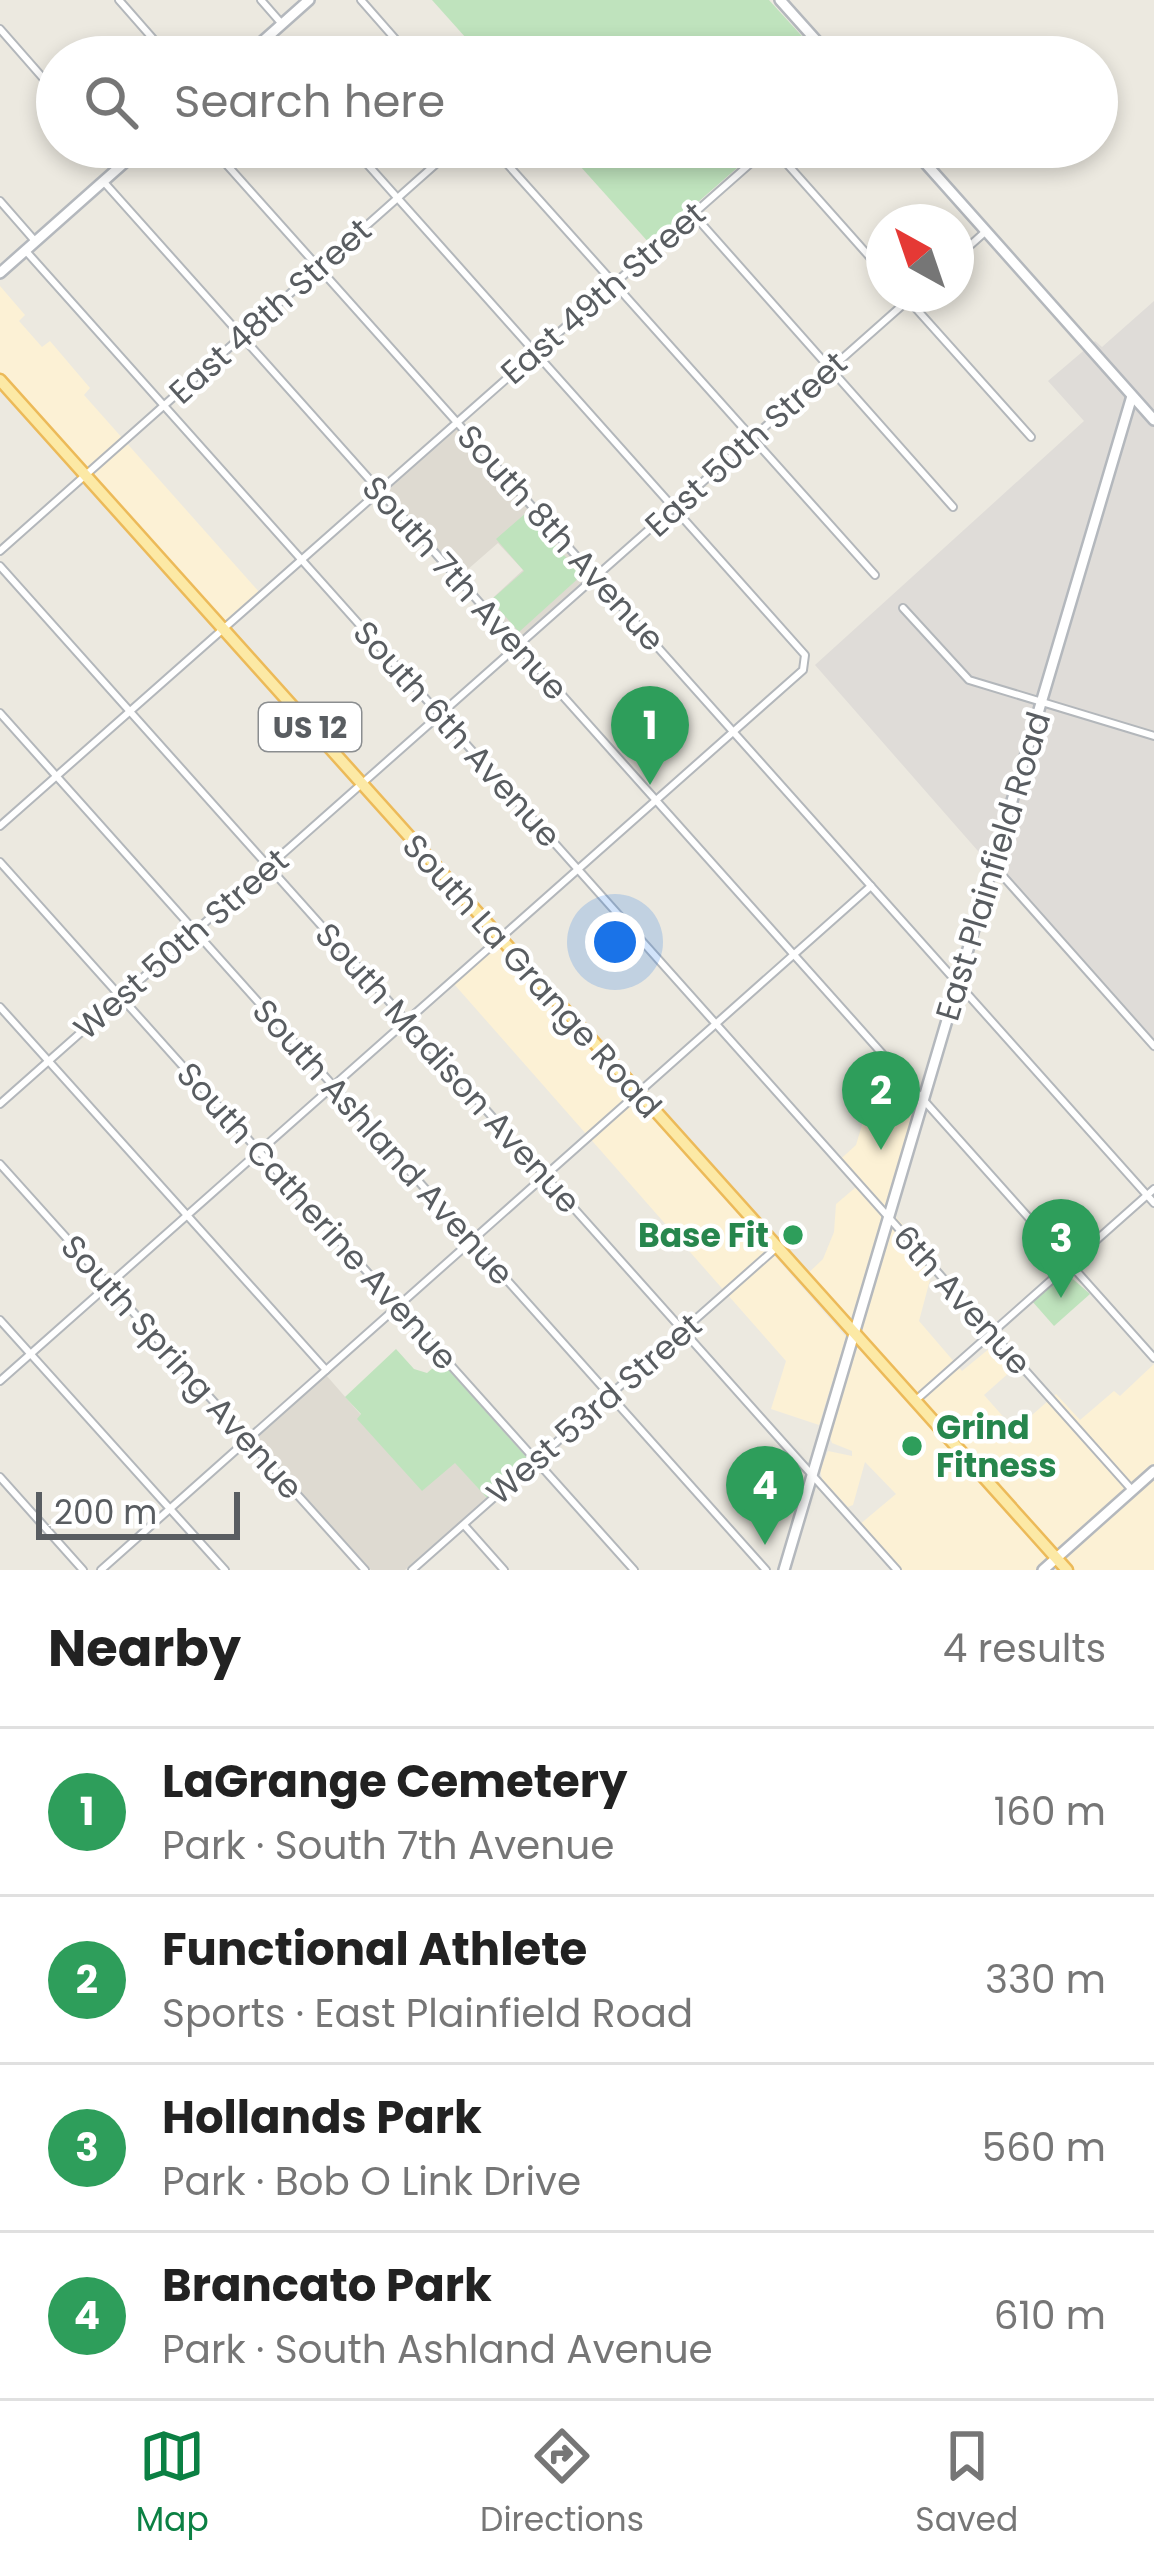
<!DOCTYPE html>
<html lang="en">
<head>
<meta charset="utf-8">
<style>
  :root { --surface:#fff; --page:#f2f2f2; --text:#222; --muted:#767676; --line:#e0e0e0; --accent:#0b8043 }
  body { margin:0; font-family:Poppins,sans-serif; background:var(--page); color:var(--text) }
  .compass { position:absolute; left:866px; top:204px; width:108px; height:108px; border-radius:50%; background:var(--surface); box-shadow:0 6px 18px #0003; rotate:320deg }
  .scale { position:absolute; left:36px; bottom:30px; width:204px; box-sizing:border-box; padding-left:12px; border:6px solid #595d61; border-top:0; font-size:33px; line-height:42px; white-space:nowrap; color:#595d61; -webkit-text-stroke:9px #fff; paint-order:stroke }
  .you { position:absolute; left:615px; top:942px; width:42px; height:42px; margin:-30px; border:9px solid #fff; border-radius:50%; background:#1a73e8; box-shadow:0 0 0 18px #1a73e833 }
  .badge { display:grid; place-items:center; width:78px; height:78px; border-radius:50%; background:var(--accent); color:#fff; font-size:39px; font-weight:700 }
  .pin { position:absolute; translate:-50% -99px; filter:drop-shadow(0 3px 6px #0008) }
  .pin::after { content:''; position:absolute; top:63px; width:42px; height:36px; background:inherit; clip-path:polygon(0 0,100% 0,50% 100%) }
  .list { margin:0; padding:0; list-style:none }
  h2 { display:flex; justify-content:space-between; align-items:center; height:156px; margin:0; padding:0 48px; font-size:51px }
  h2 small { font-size:39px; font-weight:400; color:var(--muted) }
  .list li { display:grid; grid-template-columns:78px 1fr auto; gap:36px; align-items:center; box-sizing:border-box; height:168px; padding:0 48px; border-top:3px solid var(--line) }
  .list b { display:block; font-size:45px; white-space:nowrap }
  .list p { margin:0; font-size:39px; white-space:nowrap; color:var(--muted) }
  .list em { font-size:39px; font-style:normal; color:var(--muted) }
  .icon { flex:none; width:66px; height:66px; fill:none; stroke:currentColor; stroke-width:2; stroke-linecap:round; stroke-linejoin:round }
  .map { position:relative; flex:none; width:1154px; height:1570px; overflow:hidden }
  .search { position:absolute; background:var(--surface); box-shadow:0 6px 18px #0003; left:36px; right:36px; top:36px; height:132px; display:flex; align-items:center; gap:30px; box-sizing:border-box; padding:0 42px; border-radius:66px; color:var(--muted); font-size:45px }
  .sheet { height:828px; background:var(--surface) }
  nav { display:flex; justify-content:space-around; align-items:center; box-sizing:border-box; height:168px; border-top:3px solid var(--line); background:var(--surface); font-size:33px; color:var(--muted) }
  nav a { display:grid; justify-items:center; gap:6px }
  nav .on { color:var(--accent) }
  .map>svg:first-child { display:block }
  .commercial { fill:#fcf1d5 }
  .industrial { fill:#dfdcd8 }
  .education { fill:#dedad1 }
  .green { fill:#bfe3bd }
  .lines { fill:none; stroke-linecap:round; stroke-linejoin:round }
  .minor-casing { stroke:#b3b7bb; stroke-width:10 }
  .secondary-casing { stroke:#b4b8bd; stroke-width:14 }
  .primary-casing { stroke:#ecba59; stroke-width:15 }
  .minor { stroke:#fff; stroke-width:6 }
  .secondary { stroke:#fff; stroke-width:9 }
  .primary { stroke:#fce9a5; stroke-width:10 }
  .leisure-dot { fill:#2e9e5b; stroke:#fff; stroke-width:4.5 }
  .labels { text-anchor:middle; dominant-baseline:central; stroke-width:9; stroke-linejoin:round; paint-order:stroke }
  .shield { fill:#fff; stroke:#8b8e90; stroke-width:3 }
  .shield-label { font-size:30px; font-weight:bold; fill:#595d61 }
  .street-label { font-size:33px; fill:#595d61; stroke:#fff }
  .leisure-label { font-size:33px; font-weight:bold; fill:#27864d; stroke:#fff; text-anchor:end }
</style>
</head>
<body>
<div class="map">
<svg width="1154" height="1570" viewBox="0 0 1154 1570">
  <rect width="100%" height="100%" fill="#ece9e0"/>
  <g class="commercial">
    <path d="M0,286L25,315L19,321L42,347L50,341L90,388L84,395L260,593L223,626L0,374Z"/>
    <path d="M500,944L846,1337L819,1425L771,1409L786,1361L454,984Z"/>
    <path d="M892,1069L919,1102L852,1331L804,1277L823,1259L834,1232L836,1204L856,1187L835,1164L856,1145L865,1115L855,1103Z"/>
    <path d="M896,1217L935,1261L919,1321L962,1371L990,1348L1011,1371L984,1395L1015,1430L1056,1394L1080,1420L1114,1391L1120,1396L1154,1364V1467L1056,1554L860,1333Z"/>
    <path d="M855,1339L1054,1559L1041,1570H900L859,1525L896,1494L865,1462L853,1505L848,1507L822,1479L820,1469L828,1451L852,1456V1451L832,1443L830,1437Z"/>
    <path d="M1154,1474V1570H1071L1061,1558Z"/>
  </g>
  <path class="industrial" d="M1154,301V1052L815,665L1084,421L1048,381L1095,341L1102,347Z"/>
  <g class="education">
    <path d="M457,423L594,577L518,644L484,606L523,570L498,543L459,577L382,490Z"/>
    <path d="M326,1375L361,1415L358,1419L422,1490L455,1462L487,1498L405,1570H371L253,1439Z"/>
  </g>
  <g class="green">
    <path d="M432,0H769L821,57H483Z"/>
    <path d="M563,147H761L650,244Z"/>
    <path d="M526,513L582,575L519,632L491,600L524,571L496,539Z"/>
    <path d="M1066,1273L1090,1294L1054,1326L1032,1301Z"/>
    <path d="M396,1349L414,1369L427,1373L441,1361L529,1460L487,1498L455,1463L422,1491L357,1419L361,1414L345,1397Z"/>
  </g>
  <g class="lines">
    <g class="minor-casing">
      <g id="minor">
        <path d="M119,0L169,57"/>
        <path d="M261,0L282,24"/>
        <path d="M361,0L411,57"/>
        <path d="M0,29L57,94"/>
        <path d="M260,44L272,57"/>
        <path d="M104,147L121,166"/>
        <path d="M211,147L1154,1203"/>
        <path d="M492,147L875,575"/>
        <path d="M772,147L884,273"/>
        <path d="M103,181L1154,1358"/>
        <path d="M0,201L35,241"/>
        <path d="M693,214L953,507"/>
        <path d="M25,250L1132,1490"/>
        <path d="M956,258L985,232"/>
        <path d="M903,294L1031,437"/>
        <path d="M0,551L455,147"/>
        <path d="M0,566L897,1570"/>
        <path d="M903,608L969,680L1154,736"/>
        <path d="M0,713L766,1570"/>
        <path d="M0,826L769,147"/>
        <path d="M0,862L634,1570"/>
        <path d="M993,865L1154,1046"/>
        <path d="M0,1007L326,1370"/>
        <path d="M0,1104L915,294"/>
        <path d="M0,1164L365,1570"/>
        <path d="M0,1320L225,1570"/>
        <path d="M0,1381L803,670L805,655L352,147"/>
        <path d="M916,1400L1154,1189"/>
        <path d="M0,1477L83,1570"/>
        <path d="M464,1525L504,1570"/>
        <path d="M101,1570L871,886"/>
        <path d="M412,1570L776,1248"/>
      </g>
    </g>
    <g class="secondary-casing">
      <g id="secondary">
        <path d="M780,0L831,57"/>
        <path d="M245,57L309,0"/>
        <path d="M911,147L1154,420"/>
        <path d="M0,273L142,147"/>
        <path d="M784,1570L1132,396"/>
        <path d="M1043,1570L1154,1471"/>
      </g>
    </g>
    <g class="primary-casing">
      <path id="primary" d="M0,380L1067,1570"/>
    </g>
    <use href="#minor" class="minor"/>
    <use href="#secondary" class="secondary"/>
    <use href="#primary" class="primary"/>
  </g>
  <g class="leisure-dot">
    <circle cx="793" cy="1235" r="12"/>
    <circle cx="912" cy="1446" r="12"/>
  </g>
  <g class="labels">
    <rect class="shield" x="259" y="703" width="102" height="48" rx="9"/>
    <g class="shield-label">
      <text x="310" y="727">US 12</text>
    </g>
    <g class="street-label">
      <text transform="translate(603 293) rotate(-41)">East 49th Street</text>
      <text transform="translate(270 311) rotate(-42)">East 48th Street</text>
      <text transform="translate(746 444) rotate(-42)">East 50th Street</text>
      <text transform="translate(561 538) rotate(48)">South 8th Avenue</text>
      <text transform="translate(465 588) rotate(48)">South 7th Avenue</text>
      <text transform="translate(457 734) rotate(48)">South 6th Avenue</text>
      <text transform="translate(993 866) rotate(-73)">East Plainfield Road</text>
      <text transform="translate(181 944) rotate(-41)">West 50th Street</text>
      <text transform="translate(532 976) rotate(48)">South La Grange Road</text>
      <text transform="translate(448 1068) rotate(48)">South Madison Avenue</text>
      <text transform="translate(383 1142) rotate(48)">South Ashland Avenue</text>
      <text transform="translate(317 1216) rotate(48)">South Catherine Avenue</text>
      <text transform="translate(962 1300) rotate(48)">6th Avenue</text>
      <text transform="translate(182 1367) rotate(48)">South Spring Avenue</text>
      <text transform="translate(594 1409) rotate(-41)">West 53rd Street</text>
    </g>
    <g class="leisure-label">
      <text x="769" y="1235">Base Fit</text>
      <text x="936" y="1427" text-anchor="start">Grind<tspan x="936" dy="38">Fitness</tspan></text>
    </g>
  </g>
</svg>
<svg class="compass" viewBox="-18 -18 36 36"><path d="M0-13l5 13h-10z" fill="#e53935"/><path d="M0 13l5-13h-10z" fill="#767676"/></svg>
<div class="scale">200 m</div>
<div class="you"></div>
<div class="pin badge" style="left:650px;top:785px;background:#2e9e5b">1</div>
<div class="pin badge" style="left:881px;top:1150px;background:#2e9e5b">2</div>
<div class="pin badge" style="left:1061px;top:1298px;background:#2e9e5b">3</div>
<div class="pin badge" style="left:765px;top:1545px;background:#2e9e5b">4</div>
<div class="search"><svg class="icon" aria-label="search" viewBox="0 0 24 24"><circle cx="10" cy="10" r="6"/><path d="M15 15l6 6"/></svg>Search here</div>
</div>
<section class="sheet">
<h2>Nearby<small>4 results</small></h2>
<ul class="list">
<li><span class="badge" style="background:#2e9e5b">1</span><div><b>LaGrange Cemetery</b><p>Park · South 7th Avenue</p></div><em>160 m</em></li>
<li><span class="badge" style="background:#2e9e5b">2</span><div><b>Functional Athlete</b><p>Sports · East Plainfield Road</p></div><em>330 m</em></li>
<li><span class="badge" style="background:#2e9e5b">3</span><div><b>Hollands Park</b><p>Park · Bob O Link Drive</p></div><em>560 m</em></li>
<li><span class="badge" style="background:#2e9e5b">4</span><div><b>Brancato Park</b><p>Park · South Ashland Avenue</p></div><em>610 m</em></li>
</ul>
</section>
<nav>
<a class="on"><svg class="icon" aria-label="map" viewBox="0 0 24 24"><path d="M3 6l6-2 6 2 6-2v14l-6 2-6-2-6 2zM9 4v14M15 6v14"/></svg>Map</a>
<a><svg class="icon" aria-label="directions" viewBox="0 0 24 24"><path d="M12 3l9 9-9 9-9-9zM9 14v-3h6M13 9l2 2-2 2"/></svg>Directions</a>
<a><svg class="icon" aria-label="saved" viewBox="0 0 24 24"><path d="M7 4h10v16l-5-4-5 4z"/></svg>Saved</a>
</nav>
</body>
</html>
